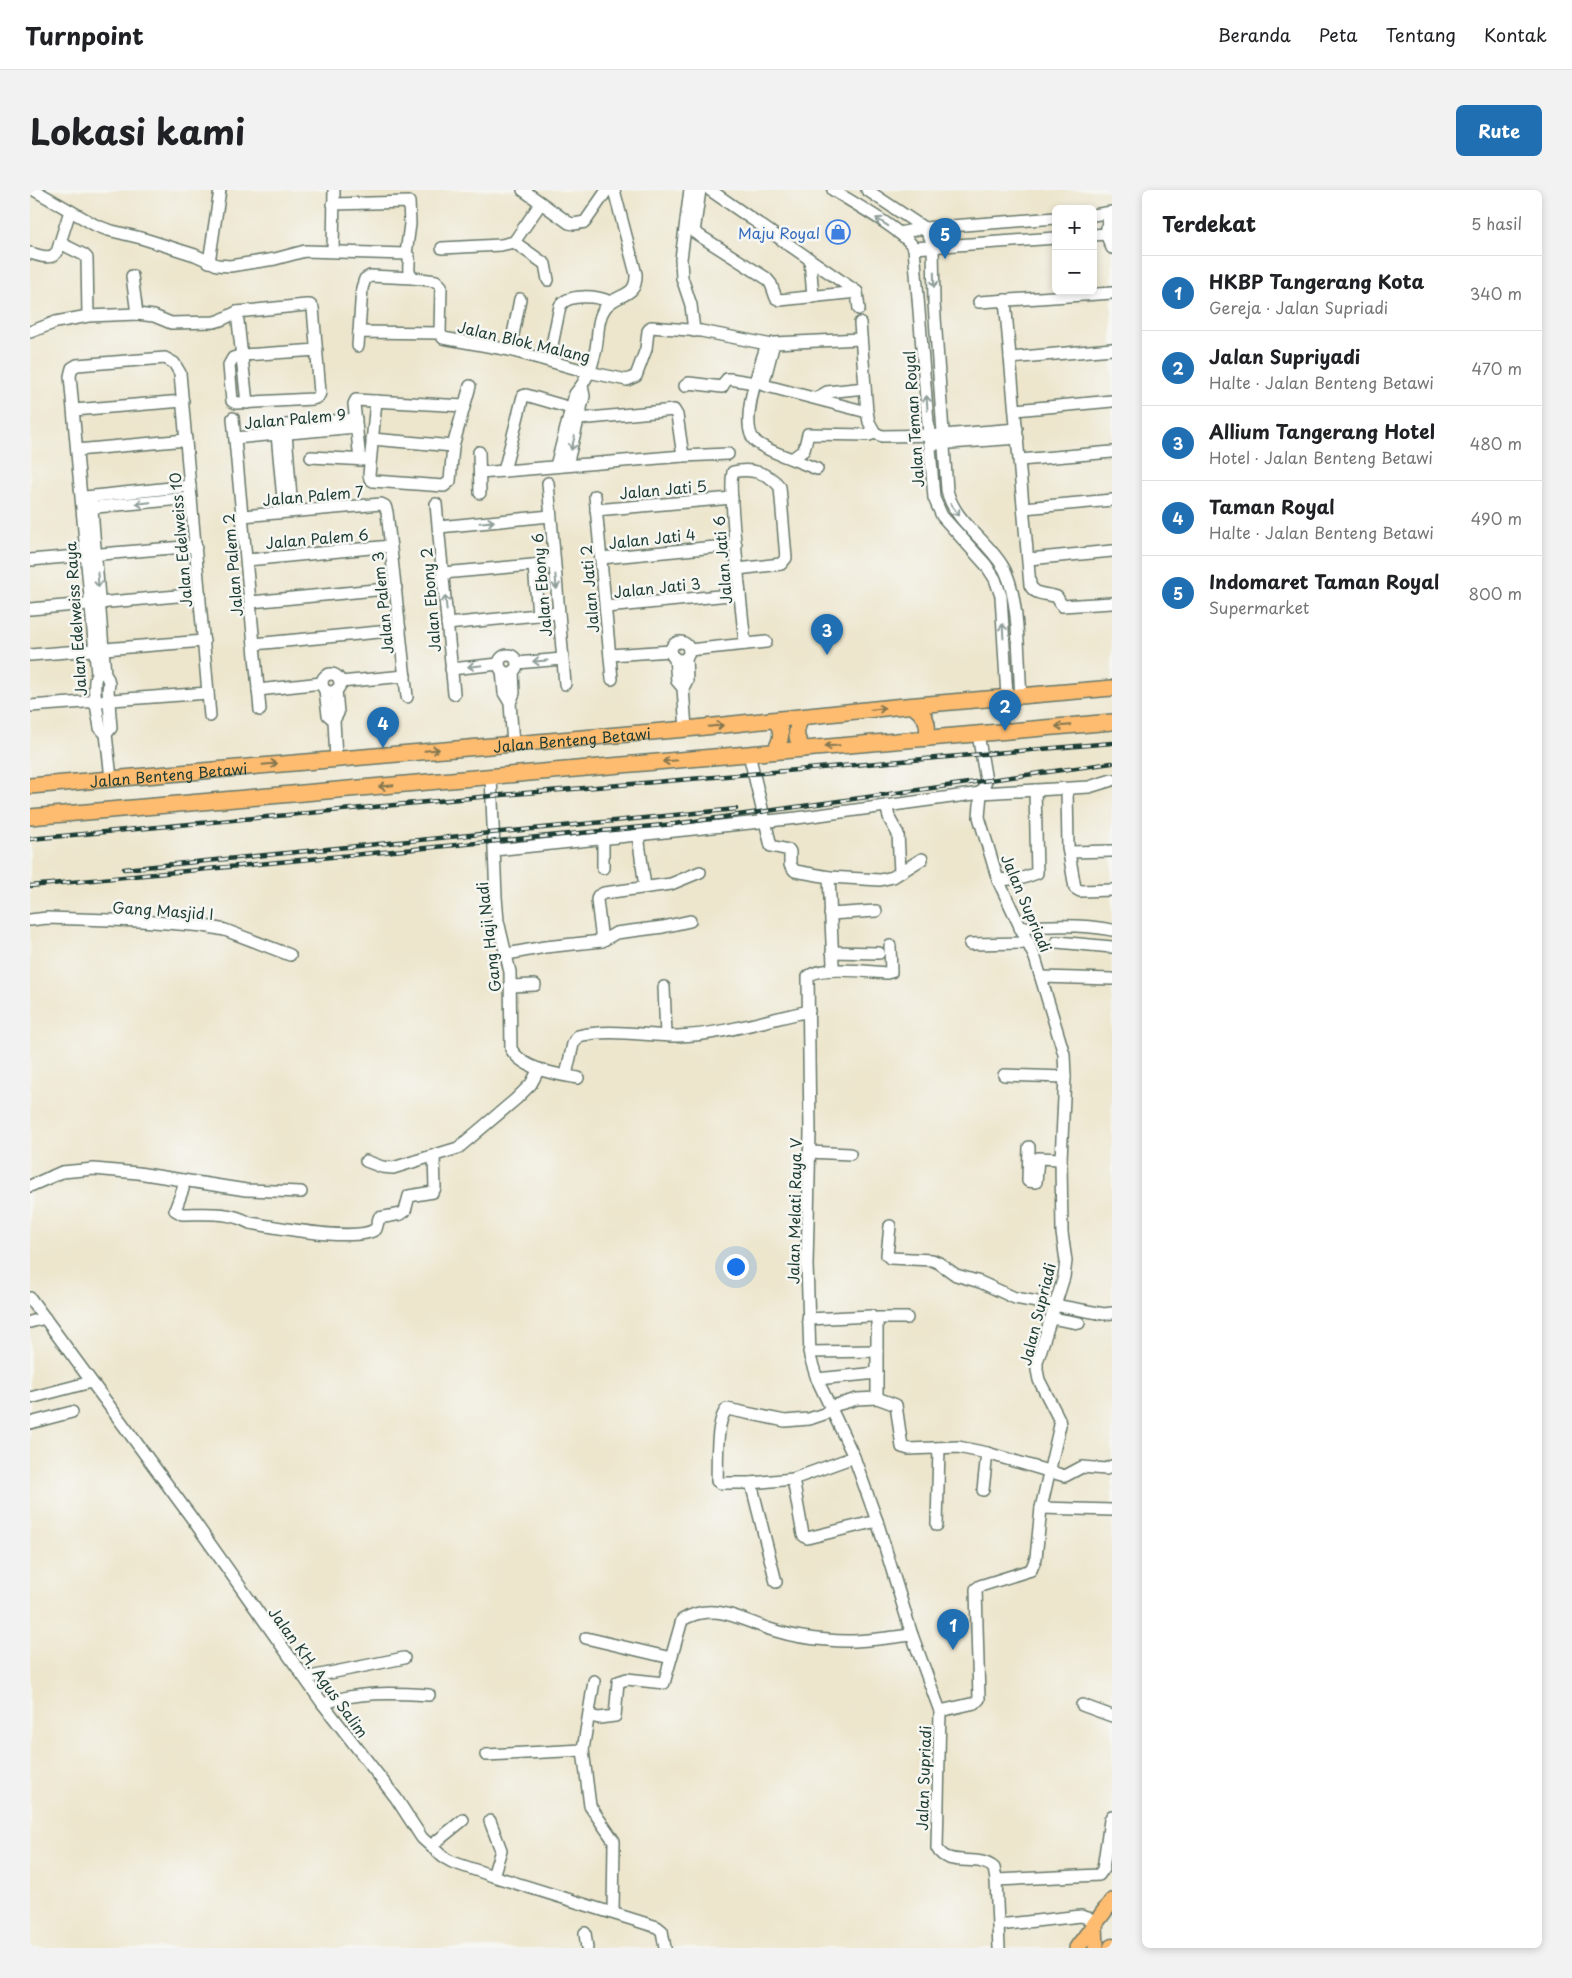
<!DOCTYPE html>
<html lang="id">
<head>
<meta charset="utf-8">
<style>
  :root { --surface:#fff; --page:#f2f2f2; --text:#202124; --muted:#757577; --line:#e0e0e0; --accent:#1f6fb2 }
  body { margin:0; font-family:"Playpen Sans",sans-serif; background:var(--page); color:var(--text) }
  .controls { position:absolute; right:15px; top:15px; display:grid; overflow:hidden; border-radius:8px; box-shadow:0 2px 8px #0003 }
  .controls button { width:45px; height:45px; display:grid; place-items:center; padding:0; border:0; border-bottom:1px solid var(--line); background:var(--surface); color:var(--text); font:25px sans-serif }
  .you { position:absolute; left:705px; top:1076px; width:18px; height:18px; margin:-12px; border:4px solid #fff; border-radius:50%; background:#1a73e8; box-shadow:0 0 0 8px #1a73e833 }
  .badge { display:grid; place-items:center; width:32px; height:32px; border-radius:50%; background:var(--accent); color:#fff; font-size:16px; font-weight:700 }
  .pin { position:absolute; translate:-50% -41px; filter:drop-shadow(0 1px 2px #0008) }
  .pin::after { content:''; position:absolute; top:26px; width:18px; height:15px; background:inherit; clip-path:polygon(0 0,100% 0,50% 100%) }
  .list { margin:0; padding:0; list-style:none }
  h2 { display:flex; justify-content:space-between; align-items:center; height:65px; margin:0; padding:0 20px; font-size:21px }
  h2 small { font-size:16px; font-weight:400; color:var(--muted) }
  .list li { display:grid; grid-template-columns:32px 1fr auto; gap:15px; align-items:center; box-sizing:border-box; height:75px; padding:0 20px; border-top:1px solid var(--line) }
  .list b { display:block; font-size:19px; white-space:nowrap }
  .list p { margin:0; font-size:16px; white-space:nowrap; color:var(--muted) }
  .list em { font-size:16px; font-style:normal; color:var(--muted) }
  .map { position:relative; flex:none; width:1082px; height:1758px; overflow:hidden; border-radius:8px }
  header { display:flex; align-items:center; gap:30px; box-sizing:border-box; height:70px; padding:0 25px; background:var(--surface); border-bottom:1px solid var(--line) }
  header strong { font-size:24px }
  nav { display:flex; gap:28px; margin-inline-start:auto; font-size:18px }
  .intro { display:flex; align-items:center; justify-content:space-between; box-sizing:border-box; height:120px; padding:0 30px }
  h1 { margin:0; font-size:35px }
  .button { padding:12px 22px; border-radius:8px; background:var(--accent); color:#fff; font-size:18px; font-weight:700 }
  main { display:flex; gap:30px; padding:0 30px }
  aside { flex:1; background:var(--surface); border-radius:8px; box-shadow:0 2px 8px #0003 }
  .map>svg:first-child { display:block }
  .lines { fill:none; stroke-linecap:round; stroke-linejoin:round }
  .minor-casing { stroke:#67786a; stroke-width:14 }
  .major-casing { stroke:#67786a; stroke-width:18 }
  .highway-casing { stroke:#67786a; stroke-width:19 }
  .minor { stroke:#fff; stroke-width:11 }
  .major { stroke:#fdbc6f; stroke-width:15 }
  .highway { stroke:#fdbc6f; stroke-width:16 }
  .rail-casing { stroke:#1f3d34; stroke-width:4.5 }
  .rail { stroke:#f6f6f2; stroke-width:2.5; stroke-dasharray:8; stroke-linecap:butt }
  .oneway { stroke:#8f9e9a }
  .oneway2 { stroke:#83764f }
  .labels { text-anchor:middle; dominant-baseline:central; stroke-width:5; stroke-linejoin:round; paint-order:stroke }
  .shop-label { font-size:15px; fill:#366cbe; stroke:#f6f6f2; text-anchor:end }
  .street-label { font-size:15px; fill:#1f3d34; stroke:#f6f6f2 }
</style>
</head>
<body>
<header>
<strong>Turnpoint</strong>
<nav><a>Beranda</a><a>Peta</a><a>Tentang</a><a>Kontak</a></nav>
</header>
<div class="intro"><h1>Lokasi kami</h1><a class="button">Rute</a></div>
<main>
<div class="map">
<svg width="1082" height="1758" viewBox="0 0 1082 1758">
  <rect width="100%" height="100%" fill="#f6f6f2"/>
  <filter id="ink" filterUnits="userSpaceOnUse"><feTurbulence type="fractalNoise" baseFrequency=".02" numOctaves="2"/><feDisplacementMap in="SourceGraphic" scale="10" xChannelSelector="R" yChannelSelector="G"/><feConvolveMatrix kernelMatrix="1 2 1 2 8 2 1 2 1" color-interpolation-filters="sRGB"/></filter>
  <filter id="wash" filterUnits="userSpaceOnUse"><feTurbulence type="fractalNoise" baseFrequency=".0096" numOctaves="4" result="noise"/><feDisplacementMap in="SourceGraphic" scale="20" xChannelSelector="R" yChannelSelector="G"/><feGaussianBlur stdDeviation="1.12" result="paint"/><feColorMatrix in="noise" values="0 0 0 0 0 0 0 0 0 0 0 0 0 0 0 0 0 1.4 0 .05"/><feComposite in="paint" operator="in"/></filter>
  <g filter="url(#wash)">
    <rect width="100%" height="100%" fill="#ede6cd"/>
  </g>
  <g filter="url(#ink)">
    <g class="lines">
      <g class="minor-casing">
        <g id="minor">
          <path d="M4,0L65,35L78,40L111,48L165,65L187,75L200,76L245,69L275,61L376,64L379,67C380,75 376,82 383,88L406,91L411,96L410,143L413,148L480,160L558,182L597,190L606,186L616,159L618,141L621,137L671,141L737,154C731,173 707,236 726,252C735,259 751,265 762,269L774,260L778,244L839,245L845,243"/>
          <path d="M493,0L539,33L544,34L555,32L577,0"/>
          <path d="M660,0L651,69L652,88L661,115L664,141"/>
          <path d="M670,0L664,42L736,88L741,94L746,108L750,110L827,102"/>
          <path d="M680,0L827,102L829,119"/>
          <path d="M803,0C823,13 873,40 884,58L904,308L912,326L956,375L965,389L971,406L977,507"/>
          <path d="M837,0L894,38L900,47L903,56L904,113L917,300C924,332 957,349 973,377C990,405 988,471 991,506"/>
          <path d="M511,13L484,52L515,74L518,90"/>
          <path d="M303,14L379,12L380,34L376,64"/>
          <path d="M1063,25L1082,22"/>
          <path d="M869,43L894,38L1026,28"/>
          <path d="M1076,44L1082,58"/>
          <path d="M1063,45L1076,44L1079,23"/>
          <path d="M30,53L54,65L57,68L58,126"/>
          <path d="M412,58L471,55L484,52"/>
          <path d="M884,58L1026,48"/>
          <path d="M303,61L304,0"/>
          <path d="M0,63C9,65 20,71 27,62L40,21"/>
          <path d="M780,70L783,107"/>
          <path d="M179,72L190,0"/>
          <path d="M102,86L107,124"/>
          <path d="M975,110L1000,395C1005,406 1017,403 1027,407L1032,416L1082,413"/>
          <path d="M949,112L1082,103"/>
          <path d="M207,122L217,213"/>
          <path d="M830,133L837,222L839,232L845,243L852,246L913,245L987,239"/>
          <path d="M0,142L26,132L58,126L107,124L124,126L141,133L184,132L191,130L207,122L276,115H280L283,118L290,203L288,207L283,209L206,213L202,211L199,175L203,168L213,165L287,160"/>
          <path d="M329,142L332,98L335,89L340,86L383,88"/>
          <path d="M831,149L744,153L733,195L837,222"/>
          <path d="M328,156L329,142L410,143"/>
          <path d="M480,160L490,109"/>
          <path d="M980,168L1082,159"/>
          <path d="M519,170L530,116C538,103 568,106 580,112"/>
          <path d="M655,196L659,193L692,197L697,189H700L725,193"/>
          <path d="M787,208L797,202L835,198"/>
          <path d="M346,211L339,285L340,289L343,291L414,296L420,291L423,256L440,196"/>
          <path d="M44,220L153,211"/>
          <path d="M985,220L1082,211"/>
          <path d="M539,226L549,229L644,220L647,225L653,266"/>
          <path d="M203,228L230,520"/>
          <path d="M256,235L326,229"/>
          <path d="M256,243L262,321"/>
          <path d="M247,244L254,320"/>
          <path d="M205,248L326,237"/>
          <path d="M342,249L423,256"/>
          <path d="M906,254L988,248"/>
          <path d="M47,260L156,250"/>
          <path d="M449,262L450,303"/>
          <path d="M281,267L337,270"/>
          <path d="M762,269L787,279"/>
          <path d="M330,270L324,214L326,210L434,216"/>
          <path d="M990,270L1082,262"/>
          <path d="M537,275L554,206L552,196"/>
          <path d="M526,276L545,204C555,193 562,177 565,163C569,149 566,130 575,118C587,102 607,109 606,84L584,0"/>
          <path d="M474,281L493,206L496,205L551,221"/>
          <path d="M450,283L653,266L698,264"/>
          <path d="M518,293L535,494"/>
          <path d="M565,306L582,489"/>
          <path d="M55,307L160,296"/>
          <path d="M61,307L75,484L78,489L79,494L78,500L81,538L76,544L81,588"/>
          <path d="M406,314L424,504"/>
          <path d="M56,318L161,308"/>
          <path d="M994,318L1082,310"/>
          <path d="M566,320L702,308"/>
          <path d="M213,326L351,314L355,316L357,322L377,507"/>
          <path d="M409,337L520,326"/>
          <path d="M571,368L706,355"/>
          <path d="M999,369L1082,361"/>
          <path d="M0,370L166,356"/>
          <path d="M217,370L361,356"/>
          <path d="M504,375L508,425"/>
          <path d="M708,379L751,374L756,368L750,297C738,282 720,278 703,282C697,291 713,432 715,454"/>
          <path d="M413,383L524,373"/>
          <path d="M221,412L366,398"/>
          <path d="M576,417L710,404"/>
          <path d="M0,419L170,404"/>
          <path d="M417,434L528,423"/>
          <circle cx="650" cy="461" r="9"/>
          <path d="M224,454L370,440"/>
          <path d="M659,460L736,452"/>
          <path d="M0,465L174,451"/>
          <path d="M580,465L641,461"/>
          <circle cx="478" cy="474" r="9"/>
          <path d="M645,468L647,491L653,498"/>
          <path d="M656,468L657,490L653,498L656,539"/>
          <path d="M487,473L532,469"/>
          <path d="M421,479L469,474"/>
          <path d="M472,480L474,503L480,513L483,554"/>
          <circle cx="301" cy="493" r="9"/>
          <path d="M310,492L375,486"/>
          <path d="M228,500L292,493"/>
          <path d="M295,500L298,525L304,530"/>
          <path d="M306,500L308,523L304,530L306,569"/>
          <path d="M480,513L484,503L483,481"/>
          <path d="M0,516L178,503"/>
          <path d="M76,544L70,538C68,524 61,495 67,484L40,186L42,178L47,175L135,168L144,173L150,183L180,526"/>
          <path d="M719,564L741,656L759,660L760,662V675L765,681L799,687L803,774L801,779"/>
          <path d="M461,586L466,707L468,731L480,782L481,859C493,880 527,884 548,888"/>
          <path d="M1037,599L1038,657L1045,698L1050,701L1082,700"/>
          <path d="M856,616L860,630L868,644L870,682"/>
          <path d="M608,645L615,697"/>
          <path d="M573,648V678"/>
          <path d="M465,660L767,628L951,603L1059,597L1082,590"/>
          <path d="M1039,662L1082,661"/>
          <path d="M799,687L850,690L863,687L892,669"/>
          <path d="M968,690L993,688L1007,683L1005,600"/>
          <path d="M800,724L846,721"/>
          <path d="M0,730L17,728L111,731L174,736L195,740L260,765"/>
          <path d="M990,738C1020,735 1052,734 1082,740"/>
          <path d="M572,751L567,710L568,706L574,703L641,694L670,682"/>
          <path d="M1027,752L1082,757"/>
          <path d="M940,754L999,753"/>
          <path d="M860,756L861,782L857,783C841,782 788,775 778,787L780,942L777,1075L780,1167L787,1189L824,1267L847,1331L882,1445L910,1521L907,1658C918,1679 948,1663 964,1678L966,1690L969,1758"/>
          <path d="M802,762L849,763"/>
          <path d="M477,764L515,757L572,751L586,743L633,737L660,731"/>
          <path d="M1011,787L1082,789"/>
          <path d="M480,796L505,795"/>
          <path d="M634,797L636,845"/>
          <path d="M536,885L543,854L548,846C580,838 615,846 647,846C690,845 737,830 779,821"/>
          <path d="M974,885L1035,887"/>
          <path d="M999,957L998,991L1006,992L1008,968L1031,969"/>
          <path d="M779,962L820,964"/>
          <path d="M336,971L352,977L363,978L428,958L486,909L501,894L509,879"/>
          <path d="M153,990V999L145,1020L152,1024C176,1024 198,1021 220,1033C246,1037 327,1053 346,1039L349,1028L371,1024L375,1021L379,1006L403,1002L405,998L404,966"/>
          <path d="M0,996L32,982L64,979L108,983L216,1000L271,1002"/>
          <path d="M860,1036L857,1065L860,1068L902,1070L909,1073L926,1085L950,1092L985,1108L1074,1124L1082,1123"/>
          <path d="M0,1108L161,1327L293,1514L366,1608L392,1648L413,1667L422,1672L463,1686L627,1737L632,1741L635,1758"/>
          <path d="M1021,1128L1049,1133"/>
          <path d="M778,1129L841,1126"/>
          <path d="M0,1132L15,1128"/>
          <path d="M779,1162L847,1161"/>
          <path d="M787,1189L847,1183"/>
          <path d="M0,1208L61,1192"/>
          <path d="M847,1208V1128H877"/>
          <path d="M0,1233L42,1222"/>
          <path d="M957,1263L1035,1286L1052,1277L1076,1279L1082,1276"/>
          <path d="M824,1267L763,1289L721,1293H690L687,1291C688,1274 685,1231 697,1219L755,1231L779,1229L794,1224L806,1215L827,1209L847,1208L866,1215L872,1257L879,1259L928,1257L957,1263L953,1300"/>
          <path d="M763,1289L773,1345L777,1348L847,1331"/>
          <path d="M721,1293L746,1392"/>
          <path d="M1011,1318L1082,1320"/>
          <path d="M907,1335L909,1258"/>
          <path d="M556,1448L641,1468"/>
          <path d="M275,1488L374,1468"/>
          <path d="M564,1491L553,1560L560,1616L584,1651L583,1723"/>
          <path d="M293,1514C326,1501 364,1503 399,1505"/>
          <path d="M1052,1515L1082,1526"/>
          <path d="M910,1521L945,1513L949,1509L946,1399L950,1396L1001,1380L1006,1368L1011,1318L1030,1235L1029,1229L1009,1190L1007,1180V1172L1034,1087L1036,1071L1032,1043L1031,969L1035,887L1034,864L1005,768L968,690L949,627L951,603L956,591L948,544"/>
          <path d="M560,1526L569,1528L585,1526L588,1492L597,1489L634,1493L652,1430C686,1410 713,1432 746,1441C762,1446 781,1449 798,1450C826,1453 854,1448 882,1445"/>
          <path d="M456,1565L553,1560"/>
          <path d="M460,1631L471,1660L463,1686"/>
          <path d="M401,1656L433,1630"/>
          <path d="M966,1690L1069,1685L1073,1679L1080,1630L1082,1626"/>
          <path d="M968,1735L1051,1726L1068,1731"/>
          <path d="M555,1743L557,1758"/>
        </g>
      </g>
      <g class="major-casing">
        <g id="major">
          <path d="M883,516C896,526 899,532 897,548"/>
          <path d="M772,527C765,539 764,548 774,559"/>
          <path d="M745,530C754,541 751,550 745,561"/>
          <path id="s1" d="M0,596L656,539L864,517L1082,498"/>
          <path d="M0,627L1082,532"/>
          <path d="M1065,1734L1066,1758"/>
          <path d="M1047,1758L1082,1711"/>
        </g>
      </g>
      <g class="highway-casing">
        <path id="highway" d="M1082,1758V1757"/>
      </g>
      <use href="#minor" class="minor"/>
      <use href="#major" class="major"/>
      <use href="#highway" class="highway"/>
      <g class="rail-casing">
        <g id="rail">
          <path d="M0,649L461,606L1082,553"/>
          <path d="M94,679L706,619"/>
          <path d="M0,696L644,634L1082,573"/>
        </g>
      </g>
      <use href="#rail" class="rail"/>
    </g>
    <defs><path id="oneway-shaft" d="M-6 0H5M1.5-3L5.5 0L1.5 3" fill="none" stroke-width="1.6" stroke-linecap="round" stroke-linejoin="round" transform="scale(1.25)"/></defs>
    <g class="oneway">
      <use href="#oneway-shaft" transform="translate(852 32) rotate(-147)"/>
      <use href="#oneway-shaft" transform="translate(904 90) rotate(89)"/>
      <use href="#oneway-shaft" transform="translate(897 213) rotate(-94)"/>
      <use href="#oneway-shaft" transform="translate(543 253) rotate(104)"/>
      <use href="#oneway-shaft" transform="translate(113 313) rotate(174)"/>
      <use href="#oneway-shaft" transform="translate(925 320) rotate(54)"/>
      <use href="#oneway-shaft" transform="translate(457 332) rotate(-6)"/>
      <use href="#oneway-shaft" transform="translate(68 390) rotate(85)"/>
      <use href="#oneway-shaft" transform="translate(526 392) rotate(85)"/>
      <use href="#oneway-shaft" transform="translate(416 413) rotate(-95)"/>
      <use href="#oneway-shaft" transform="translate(973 441) rotate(-93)"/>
      <use href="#oneway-shaft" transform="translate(510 471) rotate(176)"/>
      <use href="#oneway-shaft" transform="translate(445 476) rotate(174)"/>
    </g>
    <g class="oneway2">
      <use href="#oneway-shaft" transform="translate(848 519) rotate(-6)"/>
      <use href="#oneway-shaft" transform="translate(686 536) rotate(-6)"/>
      <use href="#oneway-shaft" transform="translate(1033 536) rotate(175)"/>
      <use href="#oneway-shaft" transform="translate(802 556) rotate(175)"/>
      <use href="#oneway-shaft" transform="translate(402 560) rotate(-5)"/>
      <use href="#oneway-shaft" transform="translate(640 571) rotate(175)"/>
      <use href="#oneway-shaft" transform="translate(240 574) rotate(-5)"/>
      <use href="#oneway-shaft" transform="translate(356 596) rotate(175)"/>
    </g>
  </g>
  <defs>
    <g id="shop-ring" transform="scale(1.25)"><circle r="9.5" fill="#f6f6f2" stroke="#3f7fe0" stroke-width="1.5"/><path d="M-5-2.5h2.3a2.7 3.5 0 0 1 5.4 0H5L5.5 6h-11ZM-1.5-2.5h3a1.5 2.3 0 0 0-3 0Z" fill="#3f7fe0"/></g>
  </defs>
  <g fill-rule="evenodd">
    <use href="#shop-ring" x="808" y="42"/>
  </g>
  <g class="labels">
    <g class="shop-label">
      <text x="790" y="42">Maju Royal</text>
    </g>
    <g class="street-label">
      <text transform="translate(494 151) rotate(13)">Jalan Blok Malang</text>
      <text transform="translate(265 228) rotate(-5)">Jalan Palem 9</text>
      <text transform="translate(883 229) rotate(-94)">Jalan Teman Royal</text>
      <text transform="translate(633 299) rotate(-5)">Jalan Jati 5</text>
      <text transform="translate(283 305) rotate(-5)">Jalan Palem 7</text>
      <text transform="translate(287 348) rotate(-5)">Jalan Palem 6</text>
      <text transform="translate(622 348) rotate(-6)">Jalan Jati 4</text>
      <text transform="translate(150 350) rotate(-95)">Jalan Edelweiss 10</text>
      <text transform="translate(692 370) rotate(-95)">Jalan Jati 6</text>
      <text transform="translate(202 375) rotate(-95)">Jalan Palem 2</text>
      <text transform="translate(511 395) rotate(-95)">Jalan Ebony 6</text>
      <text transform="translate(627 397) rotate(-6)">Jalan Jati 3</text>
      <text transform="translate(559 399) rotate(-95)">Jalan Jati 2</text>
      <text transform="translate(400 410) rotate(-95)">Jalan Ebony 2</text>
      <text transform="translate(352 413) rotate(-96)">Jalan Palem 3</text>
      <text transform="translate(45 429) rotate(-94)">Jalan Edelweiss Raya</text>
      <text stroke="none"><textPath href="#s1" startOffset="544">Jalan Benteng Betawi</textPath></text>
      <text stroke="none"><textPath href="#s1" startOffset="139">Jalan Benteng Betawi</textPath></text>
      <text transform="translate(997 713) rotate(67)">Jalan Supriadi</text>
      <text transform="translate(133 720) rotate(4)">Gang Masjid I</text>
      <text transform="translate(458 747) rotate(-97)">Gang Haji Nadi</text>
      <text transform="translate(764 1021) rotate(-89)">Jalan Melati Raya V</text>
      <text transform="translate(1007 1124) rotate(-76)">Jalan Supriadi</text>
      <text transform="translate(289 1482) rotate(54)">Jalan KH. Agus Salim</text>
      <text transform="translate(893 1588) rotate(-88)">Jalan Supriadi</text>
    </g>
  </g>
</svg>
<div class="controls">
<button>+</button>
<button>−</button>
</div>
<div class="you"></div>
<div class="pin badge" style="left:923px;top:1460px">1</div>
<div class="pin badge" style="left:975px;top:541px">2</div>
<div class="pin badge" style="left:797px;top:465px">3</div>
<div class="pin badge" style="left:353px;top:558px">4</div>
<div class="pin badge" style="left:915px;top:69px">5</div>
</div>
<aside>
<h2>Terdekat<small>5 hasil</small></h2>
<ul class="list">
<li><span class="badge">1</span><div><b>HKBP Tangerang Kota</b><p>Gereja · Jalan Supriadi</p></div><em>340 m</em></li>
<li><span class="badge">2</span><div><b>Jalan Supriyadi</b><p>Halte · Jalan Benteng Betawi</p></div><em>470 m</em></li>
<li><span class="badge">3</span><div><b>Allium Tangerang Hotel</b><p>Hotel · Jalan Benteng Betawi</p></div><em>480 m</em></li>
<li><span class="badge">4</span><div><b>Taman Royal</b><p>Halte · Jalan Benteng Betawi</p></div><em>490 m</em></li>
<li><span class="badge">5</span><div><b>Indomaret Taman Royal</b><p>Supermarket</p></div><em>800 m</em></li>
</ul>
</aside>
</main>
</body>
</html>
